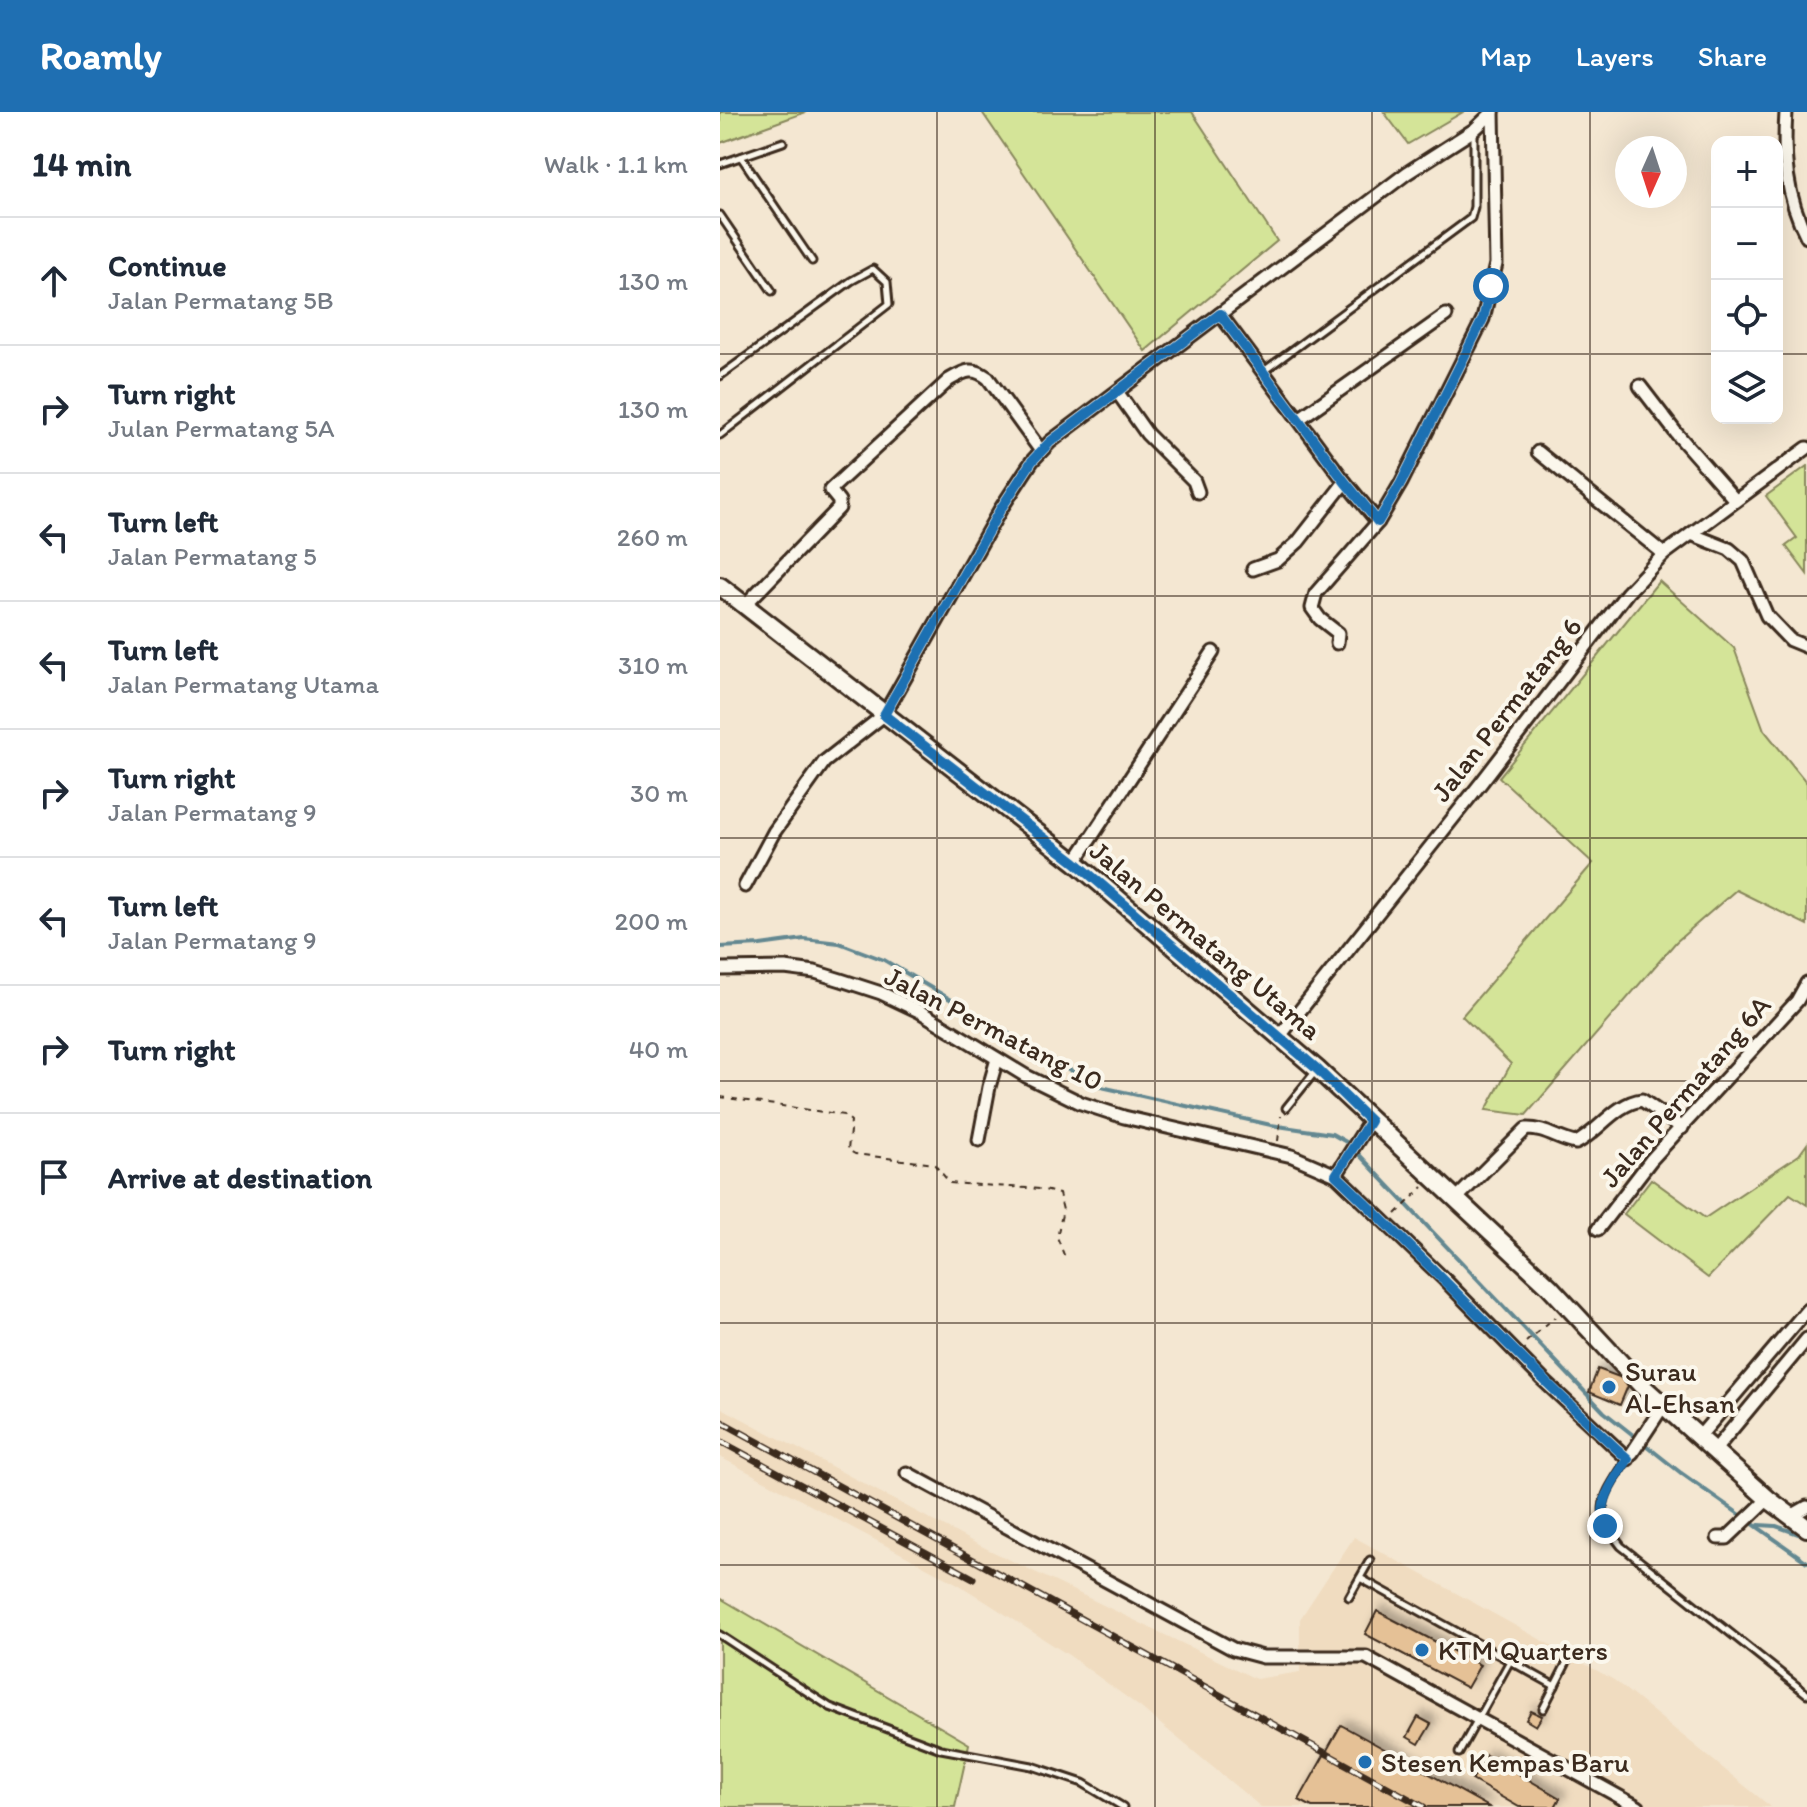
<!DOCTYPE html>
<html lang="en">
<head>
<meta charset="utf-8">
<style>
  :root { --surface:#fff; --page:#f6f6f7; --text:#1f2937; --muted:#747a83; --line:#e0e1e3; --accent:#1f6fb2 }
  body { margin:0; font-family:Itim,sans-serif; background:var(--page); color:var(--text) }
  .controls { position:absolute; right:24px; top:24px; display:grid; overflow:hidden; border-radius:16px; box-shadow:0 8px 32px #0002 }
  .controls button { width:72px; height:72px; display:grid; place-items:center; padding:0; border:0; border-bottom:2px solid var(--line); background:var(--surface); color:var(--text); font:40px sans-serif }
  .compass { position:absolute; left:895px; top:24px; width:72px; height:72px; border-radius:50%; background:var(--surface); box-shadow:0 8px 32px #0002; rotate:183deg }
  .stop { position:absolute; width:24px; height:24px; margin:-18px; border:6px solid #1f6fb2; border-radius:50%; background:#fff }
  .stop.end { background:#1f6fb2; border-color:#fff; box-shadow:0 2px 8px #0008 }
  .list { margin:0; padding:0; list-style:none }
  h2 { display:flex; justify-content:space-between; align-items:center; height:104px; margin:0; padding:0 32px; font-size:34px }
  h2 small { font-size:26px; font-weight:400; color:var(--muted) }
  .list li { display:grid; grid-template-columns:52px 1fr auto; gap:24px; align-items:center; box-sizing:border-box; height:128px; padding:0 32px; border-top:2px solid var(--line) }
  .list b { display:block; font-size:30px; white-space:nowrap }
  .list p { margin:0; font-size:26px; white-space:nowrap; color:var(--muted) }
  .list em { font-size:26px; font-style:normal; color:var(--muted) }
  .icon { flex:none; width:44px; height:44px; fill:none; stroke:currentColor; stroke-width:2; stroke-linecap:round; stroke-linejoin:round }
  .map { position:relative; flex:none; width:1087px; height:1695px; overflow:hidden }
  header { display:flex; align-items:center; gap:48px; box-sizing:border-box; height:112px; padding:0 40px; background:var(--accent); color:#fff }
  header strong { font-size:38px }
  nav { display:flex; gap:44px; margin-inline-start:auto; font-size:28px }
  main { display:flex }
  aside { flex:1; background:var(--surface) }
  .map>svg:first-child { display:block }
  .built { fill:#f0dcc0 }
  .green { fill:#d4e498; stroke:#88875b; stroke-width:2 }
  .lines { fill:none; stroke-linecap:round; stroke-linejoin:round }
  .stream { stroke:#638891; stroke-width:4 }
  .building { fill:#e5c196; stroke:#3b2a1e; stroke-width:2; filter:url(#shadow) }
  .lane-casing { stroke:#3b2a1e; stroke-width:11 }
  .street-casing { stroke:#3b2a1e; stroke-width:17 }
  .secondary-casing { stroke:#3b2a1e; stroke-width:22 }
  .path { stroke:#3b2a1e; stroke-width:2; stroke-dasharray:6 6; stroke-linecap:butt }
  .lane { stroke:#fbf7ec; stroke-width:5 }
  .street { stroke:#fbf7ec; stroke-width:11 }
  .secondary { stroke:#fbf7ec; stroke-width:16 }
  .rail-casing { stroke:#3b2a1e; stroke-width:7 }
  .rail { stroke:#fbf7ec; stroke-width:4; stroke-dasharray:12; stroke-linecap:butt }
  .route { stroke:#1f6fb2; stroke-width:10 }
  .grid { fill:none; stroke:#3b2a1e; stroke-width:2; stroke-opacity:0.55 }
  .poi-dot { fill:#1f6fb2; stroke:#fbf7ec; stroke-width:3 }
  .labels { text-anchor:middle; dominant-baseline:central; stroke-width:8; stroke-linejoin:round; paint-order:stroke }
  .street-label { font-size:28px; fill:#3b2a1e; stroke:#fbf7ec }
  .poi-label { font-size:28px; fill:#3b2a1e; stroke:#fbf7ec; text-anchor:start }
</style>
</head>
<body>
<header>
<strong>Roamly</strong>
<nav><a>Map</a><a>Layers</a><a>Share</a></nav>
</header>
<main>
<aside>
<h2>14 min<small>Walk · 1.1 km</small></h2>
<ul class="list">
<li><svg class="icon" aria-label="ahead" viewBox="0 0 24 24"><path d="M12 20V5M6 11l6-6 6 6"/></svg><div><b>Continue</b><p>Jalan Permatang 5B</p></div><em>130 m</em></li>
<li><svg class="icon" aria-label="right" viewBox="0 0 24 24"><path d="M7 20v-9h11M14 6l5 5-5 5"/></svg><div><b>Turn right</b><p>Julan Permatang 5A</p></div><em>130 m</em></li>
<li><svg class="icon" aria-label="left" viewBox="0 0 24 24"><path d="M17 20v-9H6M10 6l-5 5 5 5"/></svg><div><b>Turn left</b><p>Jalan Permatang 5</p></div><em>260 m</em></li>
<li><svg class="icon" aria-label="left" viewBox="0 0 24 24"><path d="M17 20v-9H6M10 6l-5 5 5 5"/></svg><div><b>Turn left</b><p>Jalan Permatang Utama</p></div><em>310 m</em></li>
<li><svg class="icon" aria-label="right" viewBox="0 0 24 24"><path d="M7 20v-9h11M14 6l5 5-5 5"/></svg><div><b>Turn right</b><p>Jalan Permatang 9</p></div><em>30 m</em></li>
<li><svg class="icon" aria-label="left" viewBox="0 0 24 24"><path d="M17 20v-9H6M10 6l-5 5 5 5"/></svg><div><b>Turn left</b><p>Jalan Permatang 9</p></div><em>200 m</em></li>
<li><svg class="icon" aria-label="right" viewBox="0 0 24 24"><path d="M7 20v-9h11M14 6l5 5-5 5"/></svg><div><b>Turn right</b></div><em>40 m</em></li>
<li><svg class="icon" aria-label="arrive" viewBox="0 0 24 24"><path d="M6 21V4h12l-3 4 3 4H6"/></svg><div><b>Arrive at destination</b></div></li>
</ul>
</aside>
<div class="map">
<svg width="1087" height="1695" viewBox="0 0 1087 1695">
  <defs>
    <filter id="shadow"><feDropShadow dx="6" dy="-6" stdDeviation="4" flood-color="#0004"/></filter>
  </defs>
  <rect width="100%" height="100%" fill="#f4e7d2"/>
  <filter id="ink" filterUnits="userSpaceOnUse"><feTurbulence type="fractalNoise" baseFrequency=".0125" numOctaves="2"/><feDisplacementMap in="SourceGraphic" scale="16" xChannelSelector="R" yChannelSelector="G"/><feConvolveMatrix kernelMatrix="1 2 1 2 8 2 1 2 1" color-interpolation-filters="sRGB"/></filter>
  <g filter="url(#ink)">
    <path class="built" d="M0,1295L257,1432L536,1567L580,1560V1507L634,1425L894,1568L1051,1695H541L420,1595L350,1544L238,1472L0,1345Z"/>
    <g class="green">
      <path d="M0,0H86L0,31Z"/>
      <path d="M262,0H472L557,129L425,239Z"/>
      <path d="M664,0H743L688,32Z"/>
      <path d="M1087,354V462L1066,434L1077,426L1046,384Z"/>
      <path d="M939,469L1014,536L1044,618L1087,671V813L1016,778L956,830L806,1003L766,998L791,952L742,904L873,751L779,665Z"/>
      <path d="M1087,1032V1093L1070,1082L988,1166L904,1102L931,1067L985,1106L1079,1043Z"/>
      <path d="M0,1486L249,1632L235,1695H0Z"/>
    </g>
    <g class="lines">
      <g class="stream">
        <path d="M0,835L40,833L84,827L119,831L164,848L377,974L551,1013L612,1022L628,1031L884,1300L961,1361L1087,1450"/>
        <path d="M1039,1413L1056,1414L1087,1425"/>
      </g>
    </g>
    <g class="building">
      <path d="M878,1257L910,1269L900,1293L869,1280Z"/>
      <path d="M657,1499L760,1553L747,1576L645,1522Z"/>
      <path d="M811,1599L822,1604L816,1614L806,1608Z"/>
      <path d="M698,1605L711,1612L699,1632L687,1625Z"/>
      <path d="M621,1613L769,1695H592L579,1688Z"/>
      <path d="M766,1643L840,1686L835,1695H799L752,1668Z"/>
    </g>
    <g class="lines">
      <g class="lane-casing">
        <g id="lane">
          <path d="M21,45L92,149"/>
          <path d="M0,52L63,30"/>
          <path d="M0,103L52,179"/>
          <path d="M544,259L751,106L754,95V19"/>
          <path d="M0,264L131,169L153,157L167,170L169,192L0,323"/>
          <path d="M566,996L595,960"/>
          <path d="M906,1349C883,1386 871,1397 901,1434L1087,1582"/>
          <path d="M640,1466L835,1574"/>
          <path d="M629,1485L650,1448"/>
          <path d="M0,1523L110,1595L221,1637L312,1654L363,1671L403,1695"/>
          <path d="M823,1597L847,1550"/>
          <path d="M739,1641L790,1549"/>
        </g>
      </g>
      <g class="street-casing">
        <g id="street">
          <path d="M1066,0C1063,44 1066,85 1087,125"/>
          <path d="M500,202L625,370L658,410"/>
          <path d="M920,274L957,322L1015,388"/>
          <path d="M398,281L427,322L474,369L478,380"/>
          <path d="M579,307L726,203"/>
          <path d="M818,340L944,442"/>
          <path d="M971,422L1009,437L1023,449L1047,504L1070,528L1087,535"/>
          <path d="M533,457L558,448L578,430L625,370"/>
          <path d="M25,493L119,396V389L110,378L229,268C245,259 252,254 268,266L321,339"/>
          <path d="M617,531L618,521L600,507L592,496L596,481L658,410L681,371L763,207L776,152L773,0"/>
          <path d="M355,750L493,540"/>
          <path d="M25,774L54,720L104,650L164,603L280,398L312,349L330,330L687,61L754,18L773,0"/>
          <path d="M0,857L65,856L95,860L121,868L161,881L199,899L306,964L361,991L404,1005L572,1044L616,1063L725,1168L822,1267L908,1347"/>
          <path d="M559,925L761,671L907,481L944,442L1087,336"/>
          <path d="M259,1028L269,975L277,947"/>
          <path d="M616,1063L650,1009"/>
          <path d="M736,1087L806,1017C825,1016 838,1028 856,1031C878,1020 896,991 922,988L962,1016"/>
          <path d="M878,1117L931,1048L1077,889L1087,871"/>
          <path d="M979,1325L1087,1198"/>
          <path d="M994,1339L1087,1227"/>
          <path d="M912,1341L943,1294"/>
          <path d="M187,1361L513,1537L543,1545H646L918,1695"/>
          <path d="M1071,1404L1087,1395"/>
          <path d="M998,1426H1007L1048,1387"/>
        </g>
      </g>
      <g class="secondary-casing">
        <path id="secondary" d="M0,474L355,750L597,957L829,1174L922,1274L1048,1387L1087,1416"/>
      </g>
      <g class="path">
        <path d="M0,985L124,1003L131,1009L128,1038L135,1042L214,1052L230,1071L321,1077L339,1082L343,1098L337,1125L346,1148"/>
        <path d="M558,1029L561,1004"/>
        <path d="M676,1102L703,1075"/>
        <path d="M806,1230L835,1205"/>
      </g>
      <use href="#lane" class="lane"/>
      <use href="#street" class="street"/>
      <use href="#secondary" class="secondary"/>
      <g class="rail-casing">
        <g id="rail">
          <path d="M0,1309L704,1695"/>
          <path d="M0,1329L253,1466"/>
        </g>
      </g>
      <use href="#rail" class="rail"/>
    </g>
  </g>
  <g class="lines" filter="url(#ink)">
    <path class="route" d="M771,174L763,207L681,371L658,410L625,370L500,202L330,330L312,349L280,398L164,603L355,750L597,957L650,1009L616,1063C715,1156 807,1256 908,1347C895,1367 877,1389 885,1414"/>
  </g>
  <path class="grid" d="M217,0V1695M435,0V1695M652,0V1695M870,0V1695M0,242H997M1057,242H1087M0,484H1087M0,726H1087M0,969H1087M0,1211H1087M0,1453H1087"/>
  <g class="poi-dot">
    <circle cx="889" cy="1275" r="8"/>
    <circle cx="702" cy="1538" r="8"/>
    <circle cx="645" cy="1650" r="8"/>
  </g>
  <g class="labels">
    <g class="street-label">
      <text transform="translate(786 597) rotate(-52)">Jalan Permatang 6</text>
      <text transform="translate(486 828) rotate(40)">Jalan Permatang Utama</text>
      <text transform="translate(274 916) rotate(27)">Jalan Permatang 10</text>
      <text transform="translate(965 979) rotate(-49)">Jalan Permatang 6A</text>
    </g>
    <g class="poi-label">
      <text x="905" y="1259">Surau<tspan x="905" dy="32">Al-Ehsan</tspan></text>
      <text x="718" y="1538">KTM Quarters</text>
      <text x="661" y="1650">Stesen Kempas Baru</text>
    </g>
  </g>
</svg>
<div class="controls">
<button>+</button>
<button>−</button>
<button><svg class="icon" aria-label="locate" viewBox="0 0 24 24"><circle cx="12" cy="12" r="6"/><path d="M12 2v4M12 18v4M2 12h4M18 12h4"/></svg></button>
<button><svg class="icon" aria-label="layers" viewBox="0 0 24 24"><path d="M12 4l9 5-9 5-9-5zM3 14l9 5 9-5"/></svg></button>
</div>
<svg class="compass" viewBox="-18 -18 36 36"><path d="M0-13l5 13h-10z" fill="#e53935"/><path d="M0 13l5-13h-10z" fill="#747a83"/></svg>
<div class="stop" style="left:771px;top:174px"></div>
<div class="stop end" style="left:885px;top:1414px"></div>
</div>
</main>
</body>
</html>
